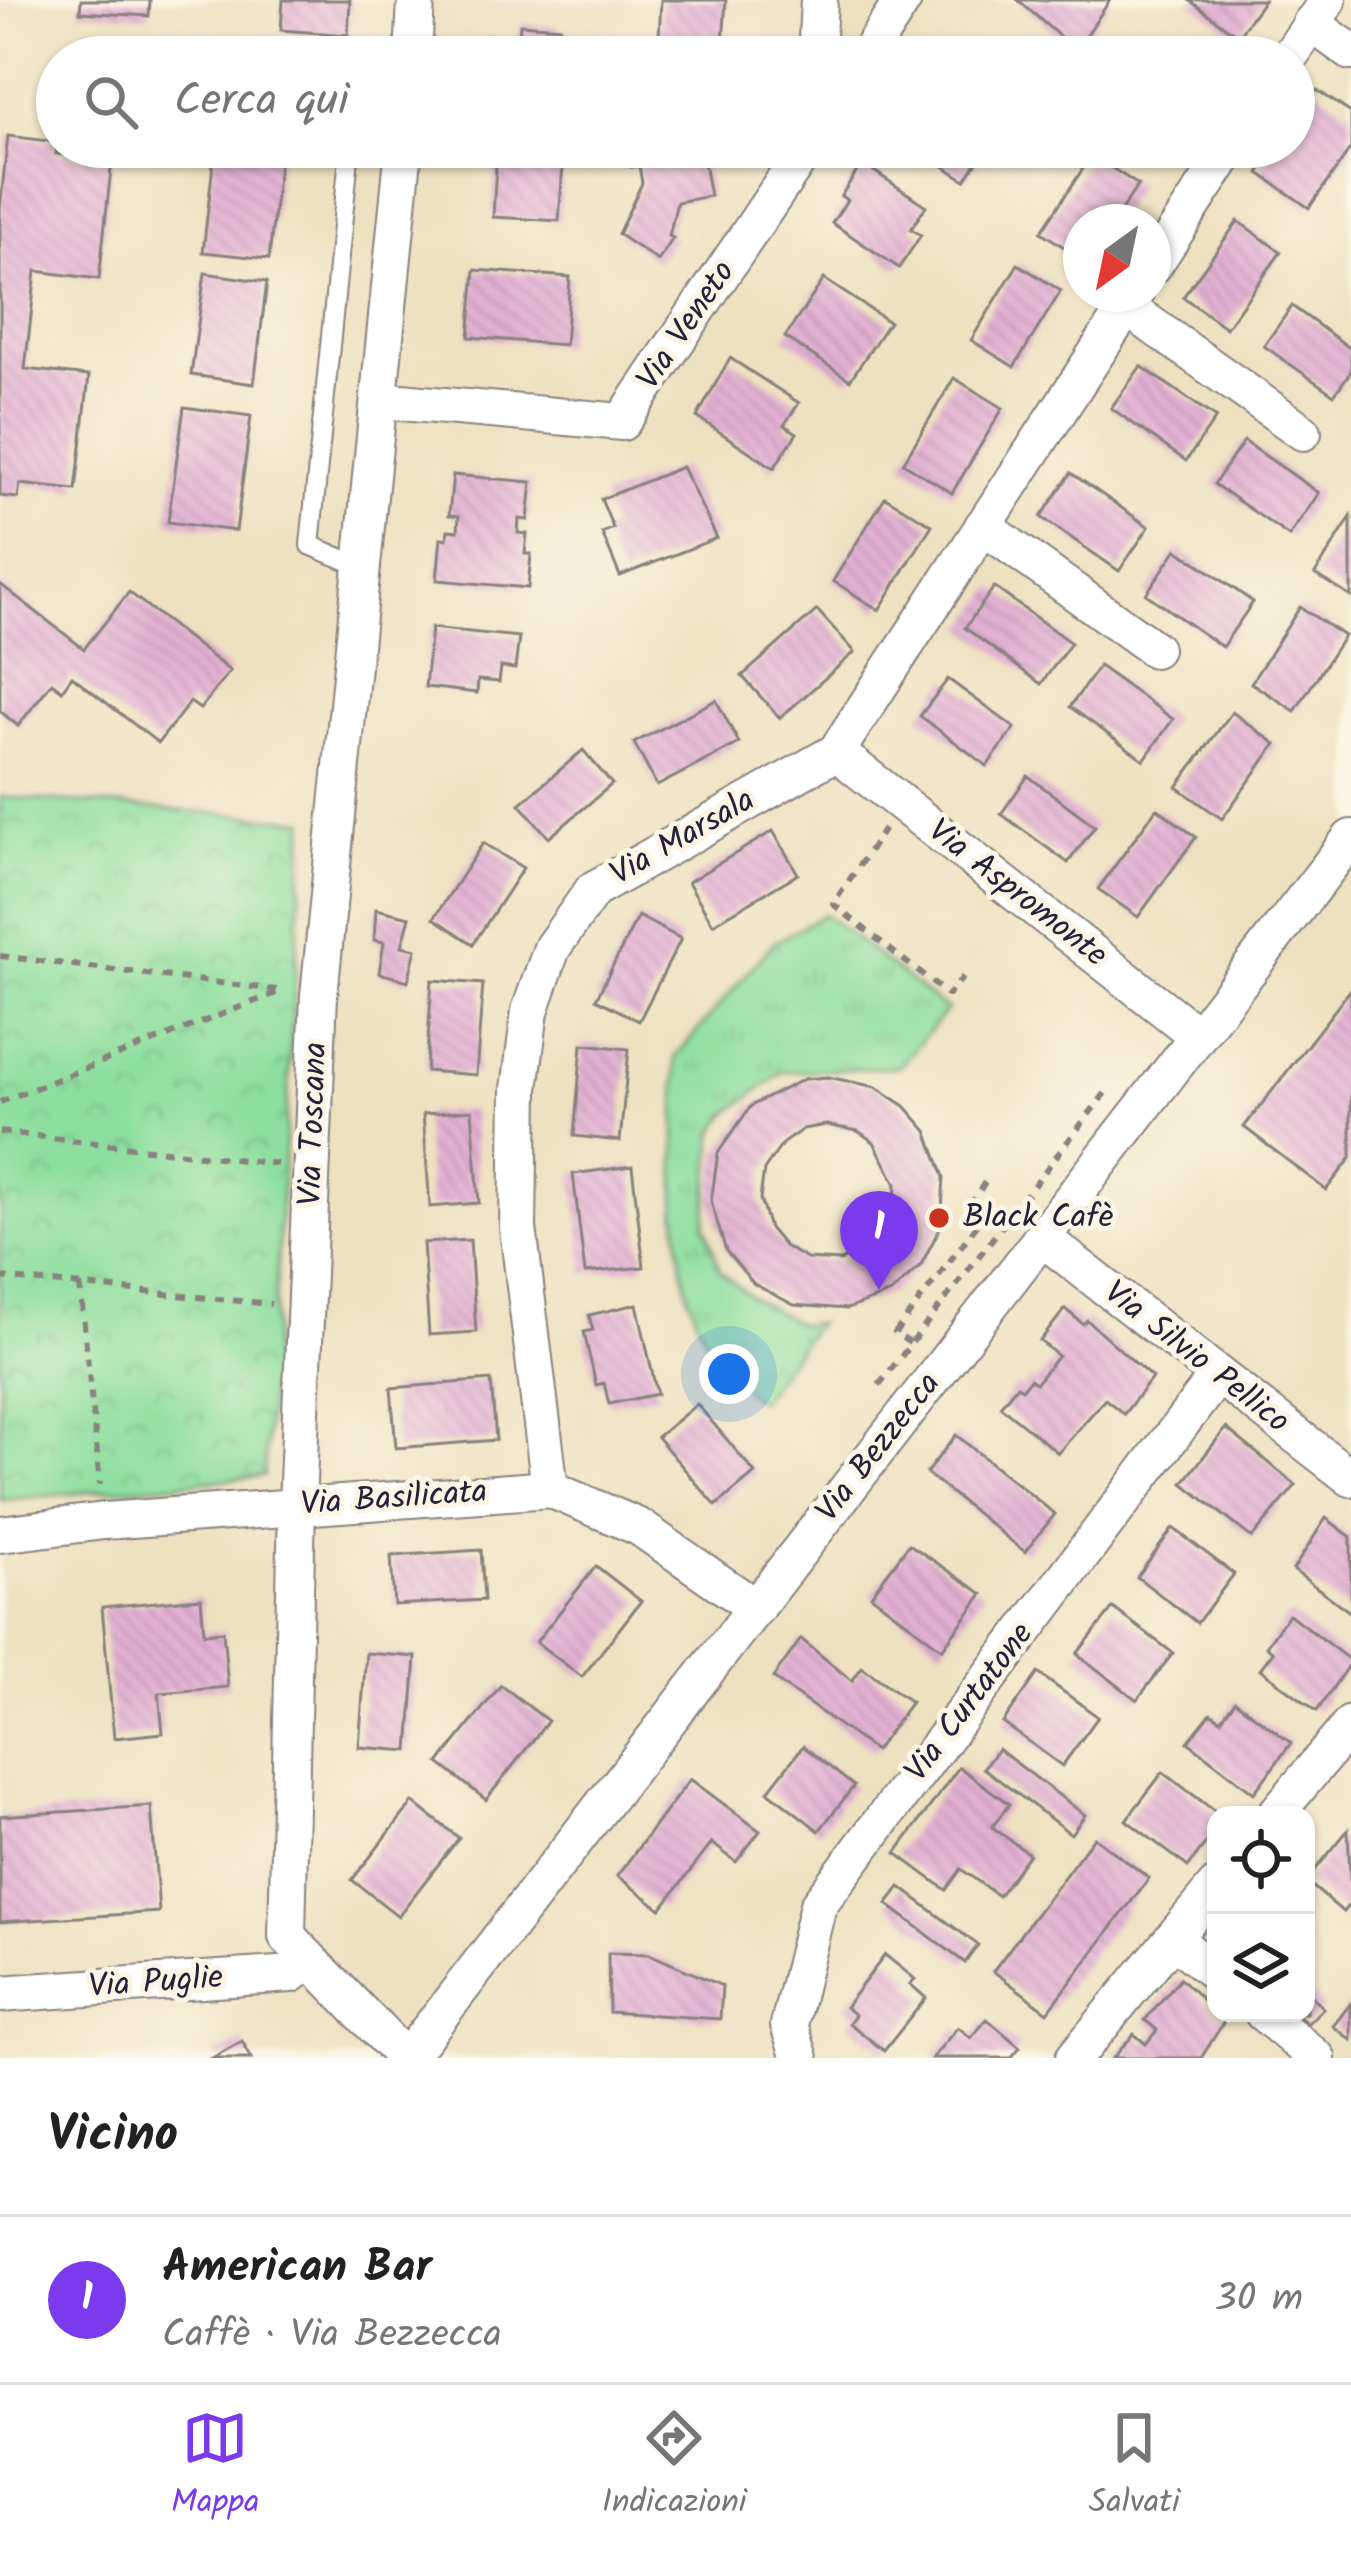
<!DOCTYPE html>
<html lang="it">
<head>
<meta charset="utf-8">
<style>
  :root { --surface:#fff; --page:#f6f6f6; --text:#222; --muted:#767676; --line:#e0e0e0; --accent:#7c3aed }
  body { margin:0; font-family:Kalam,sans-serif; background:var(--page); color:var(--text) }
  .controls { position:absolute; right:36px; bottom:36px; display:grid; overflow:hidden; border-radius:24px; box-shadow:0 3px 9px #0004 }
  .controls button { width:108px; height:108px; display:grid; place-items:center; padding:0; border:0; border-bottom:3px solid var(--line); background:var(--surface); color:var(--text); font:60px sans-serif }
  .compass { position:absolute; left:1063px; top:204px; width:108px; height:108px; border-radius:50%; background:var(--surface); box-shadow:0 3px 9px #0004; rotate:213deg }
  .you { position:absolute; left:729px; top:1374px; width:42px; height:42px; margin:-30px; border:9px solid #fff; border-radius:50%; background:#1a73e8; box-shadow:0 0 0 18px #1a73e833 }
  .badge { display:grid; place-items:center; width:78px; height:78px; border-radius:50%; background:var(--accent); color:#fff; font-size:39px; font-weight:700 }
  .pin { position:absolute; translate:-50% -99px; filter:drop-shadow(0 3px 6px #0008) }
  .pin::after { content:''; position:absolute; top:63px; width:42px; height:36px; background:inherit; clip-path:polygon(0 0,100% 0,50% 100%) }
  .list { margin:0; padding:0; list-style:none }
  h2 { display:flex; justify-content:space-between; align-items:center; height:156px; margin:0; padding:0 48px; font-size:51px }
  h2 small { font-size:39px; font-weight:400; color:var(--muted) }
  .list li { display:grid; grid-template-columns:78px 1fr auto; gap:36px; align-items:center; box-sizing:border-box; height:168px; padding:0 48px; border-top:3px solid var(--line) }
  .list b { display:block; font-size:45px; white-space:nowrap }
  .list p { margin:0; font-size:39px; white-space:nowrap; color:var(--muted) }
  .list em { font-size:39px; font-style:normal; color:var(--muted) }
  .icon { flex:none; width:66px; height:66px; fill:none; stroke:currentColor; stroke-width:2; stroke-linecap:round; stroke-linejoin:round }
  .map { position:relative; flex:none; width:1351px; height:2058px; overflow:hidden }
  .search { position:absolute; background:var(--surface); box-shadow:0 3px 9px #0004; left:36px; right:36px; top:36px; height:132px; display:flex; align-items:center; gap:30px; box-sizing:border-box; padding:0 42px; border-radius:66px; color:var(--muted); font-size:45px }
  .sheet { height:324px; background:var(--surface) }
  nav { display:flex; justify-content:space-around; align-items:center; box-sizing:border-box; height:168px; border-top:3px solid var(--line); background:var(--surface); font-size:33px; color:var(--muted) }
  nav a { display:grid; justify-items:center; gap:6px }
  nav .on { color:var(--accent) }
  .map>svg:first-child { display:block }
  .grass { fill:url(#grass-tufts); stroke:#58806d; stroke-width:3 }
  .park { fill:url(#park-crowns); stroke:#58806d; stroke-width:3 }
  .building { fill:url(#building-back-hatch); fill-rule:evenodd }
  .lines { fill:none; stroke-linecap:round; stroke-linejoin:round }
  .service-casing { stroke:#88827e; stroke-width:22 }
  .minor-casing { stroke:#88827e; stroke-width:40 }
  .path { stroke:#88827e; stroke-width:6; stroke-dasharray:9 9; stroke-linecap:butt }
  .service { stroke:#fff; stroke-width:18 }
  .minor { stroke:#fff; stroke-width:36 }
  .poi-dot { fill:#c8321e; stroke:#fcf5e5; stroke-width:4.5 }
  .labels { text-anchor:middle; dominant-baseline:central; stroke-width:10; stroke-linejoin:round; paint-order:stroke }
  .street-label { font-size:33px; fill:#22223b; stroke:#fcf5e5 }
  .poi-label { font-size:33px; fill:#22223b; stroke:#fcf5e5; text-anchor:start }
</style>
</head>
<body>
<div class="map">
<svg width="1351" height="2058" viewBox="0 0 1351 2058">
  <defs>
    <pattern id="grass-tufts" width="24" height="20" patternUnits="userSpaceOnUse" patternTransform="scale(3)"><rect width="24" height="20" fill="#8edf9f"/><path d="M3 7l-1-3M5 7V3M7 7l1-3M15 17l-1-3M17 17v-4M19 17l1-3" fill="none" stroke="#7abf8a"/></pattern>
    <pattern id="park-crowns" width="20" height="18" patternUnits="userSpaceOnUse" patternTransform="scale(3)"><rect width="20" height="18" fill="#8edf9f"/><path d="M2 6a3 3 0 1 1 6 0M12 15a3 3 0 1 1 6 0" fill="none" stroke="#7abf8a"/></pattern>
    <pattern id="building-back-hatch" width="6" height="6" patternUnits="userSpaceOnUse" patternTransform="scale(3)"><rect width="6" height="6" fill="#e2b0d3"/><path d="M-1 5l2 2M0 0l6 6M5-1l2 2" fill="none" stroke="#c297b6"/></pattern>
  </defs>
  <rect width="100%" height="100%" fill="#fcf5e5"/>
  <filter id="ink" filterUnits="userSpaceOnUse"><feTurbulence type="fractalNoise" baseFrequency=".00833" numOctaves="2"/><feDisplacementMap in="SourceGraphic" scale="24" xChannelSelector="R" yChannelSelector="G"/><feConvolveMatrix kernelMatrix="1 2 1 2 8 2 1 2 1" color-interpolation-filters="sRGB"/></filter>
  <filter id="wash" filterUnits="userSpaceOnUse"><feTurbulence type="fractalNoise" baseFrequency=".004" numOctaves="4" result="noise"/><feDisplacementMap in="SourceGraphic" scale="48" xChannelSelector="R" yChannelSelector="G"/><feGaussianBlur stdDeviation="2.7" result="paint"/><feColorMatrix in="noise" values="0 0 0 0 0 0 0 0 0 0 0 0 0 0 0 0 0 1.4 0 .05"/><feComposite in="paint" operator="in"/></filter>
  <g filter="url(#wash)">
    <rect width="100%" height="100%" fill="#eee1c0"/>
    <path class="grass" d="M824,914L947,1010L899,1067L782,1072L726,1115L714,1134L705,1225L720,1271L752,1298L800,1325L817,1323L759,1401C651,1325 682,1171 675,1057L773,943Z"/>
    <path class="park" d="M0,797L305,820L264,1476L0,1500Z"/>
    <g id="blocks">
      <g class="building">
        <path d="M81,0H150L149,16L80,12Z"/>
        <path d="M283,0H350L348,35L281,30Z"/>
        <path d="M661,0H726L722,57H658Z"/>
        <path d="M1018,0H1110L1076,51Z"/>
        <path d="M1189,0H1264L1238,36Z"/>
        <path d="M520,24L560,27L558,42L577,44L576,57H483L485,38L519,41Z"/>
        <path d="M1161,37L1188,57H1146Z"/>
        <path d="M1317,90L1351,113V148L1309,208L1259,173L1277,147H1294V123Z"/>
        <path d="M8,136L57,142L56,154L112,160L99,279L36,271L25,369L89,376L76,490L20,484L18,498L0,496V209Z"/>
        <path d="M215,147H281L269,259L203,252Z"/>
        <path d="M497,147L564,151L559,221L493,217Z"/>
        <path d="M627,147H655L656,152L701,147L710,196L677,202L669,236L673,238L658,261L618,234L642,183L639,166L631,167Z"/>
        <path d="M915,147H987L965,180Z"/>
        <path d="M1092,155L1138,185L1113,222H1081V258L1041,232Z"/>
        <path d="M862,163L926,206L911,229L921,235L899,268L832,223L847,200L841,196Z"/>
        <path d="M1238,221L1281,252L1226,328L1183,297Z"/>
        <path d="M1018,264L1061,291L1014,367L971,340Z"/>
        <path d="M475,270L570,277L565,345L469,337Z"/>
        <path d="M205,273L267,282L254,384L191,375Z"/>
        <path d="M824,279L889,322L850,380L785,337Z"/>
        <path d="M1292,306L1351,349V371L1334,395L1264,346Z"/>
        <path d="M730,358L799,403L784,425L797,433L774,468L697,417Z"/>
        <path d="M1141,366L1216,418L1186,461L1111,408Z"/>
        <path d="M954,378L1003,408L952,493L903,463Z"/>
        <path d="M184,407L251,416L236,531L168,522Z"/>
        <path d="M1244,441L1319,493L1289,536L1214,484Z"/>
        <path d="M682,467L717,538L620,576L602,533L613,528L601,499Z"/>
        <path d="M1071,473L1149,527L1119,571L1041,517Z"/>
        <path d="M453,475L532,482L528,520L519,519L518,533L527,534L525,554H531L528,588L437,580L441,538L447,539L448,530L458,531L459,516L449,515Z"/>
        <path d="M885,497L932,525L879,610L833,581Z"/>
        <path d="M1351,517V597L1315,574Z"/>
        <path d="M1177,549L1253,602L1222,647L1146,594Z"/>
        <path d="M0,584L84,649L129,592L230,671L200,709L190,702L158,743L72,676L62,690L52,682L18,726L0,711Z"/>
        <path d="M994,587L1071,643L1041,684L965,628Z"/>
        <path d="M1300,607L1344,636L1295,711L1251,683Z"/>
        <path d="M817,610L855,652L780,718L742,676Z"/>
        <path d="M431,628L519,637L515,669L501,667L499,682L478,680L477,693L425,687Z"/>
        <path d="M1099,666L1173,719L1144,760L1070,707Z"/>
        <path d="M948,679L1015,728L987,766L920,716Z"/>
        <path d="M716,700L739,743L657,786L634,743Z"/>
        <path d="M1232,712L1276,744L1222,819L1177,787Z"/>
        <path d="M583,750L612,784L549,838L520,804Z"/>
        <path d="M1028,776L1095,826L1068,863L1001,814Z"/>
        <path d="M1157,808L1196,837L1138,917L1098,889Z"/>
        <path d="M773,831L798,874L713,924L688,882Z"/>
        <path d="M483,843L523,868L473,944L434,918Z"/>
        <path d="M376,909L410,917L402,946L416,949L408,981L379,973L384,942L374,940Z"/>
        <path d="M638,916L681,939L639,1021L596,999Z"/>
        <path d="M432,980L483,984L476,1075L426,1071Z"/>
        <path d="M1351,989V1158L1326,1190L1244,1127Z"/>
        <path d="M582,1044L629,1049L620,1141L574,1136Z"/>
        <path d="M828,1077L876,1087L905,1106L927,1131L944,1177L941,1226L921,1265L891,1293L847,1309L794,1305L754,1284L726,1251L711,1202L718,1153L751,1106L804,1079ZM826,1125L858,1131L874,1142L896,1184L894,1213L882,1236L865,1251L840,1261L807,1259L784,1246L769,1228L760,1199L764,1170L783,1143L803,1129Z"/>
        <path d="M472,1110L479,1203L430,1207L423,1114Z"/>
        <path d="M632,1166L644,1267L585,1273L573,1174Z"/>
        <path d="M470,1240L476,1332L429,1335L423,1243Z"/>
        <path d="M637,1304L657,1394L609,1404L604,1383L596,1385L584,1332L593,1330L589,1315Z"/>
        <path d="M1065,1309L1083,1324L1087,1320L1152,1378L1124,1414L1105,1399L1058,1453L1000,1406L1017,1385L1022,1389L1030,1379L1036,1383L1058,1356L1040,1341Z"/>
        <path d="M491,1380L496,1440L396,1448L391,1388Z"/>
        <path d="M697,1404L755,1473L716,1506L657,1437Z"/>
        <path d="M1226,1428L1296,1485L1252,1538L1183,1483Z"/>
        <path d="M956,1435L1055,1514L1025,1552L926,1473Z"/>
        <path d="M1326,1518L1351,1537V1613L1293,1570Z"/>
        <path d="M1173,1528L1234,1574L1197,1623L1137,1577Z"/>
        <path d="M909,1544L983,1594L942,1649L871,1595Z"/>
        <path d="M481,1550L484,1600L394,1605L391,1556Z"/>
        <path d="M596,1566L641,1601L582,1677L536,1642Z"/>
        <path d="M201,1598L204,1633L223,1631L228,1687L159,1693L163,1733L114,1738L102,1607Z"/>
        <path d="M1113,1608L1173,1653L1137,1700L1077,1654Z"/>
        <path d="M1289,1614L1351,1661L1317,1711L1260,1669L1273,1652L1266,1646Z"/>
        <path d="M801,1639L852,1681L862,1667L911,1702L875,1751L773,1678Z"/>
        <path d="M366,1653L416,1657L409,1751L359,1747Z"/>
        <path d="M1038,1673L1098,1717L1062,1766L1003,1723Z"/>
        <path d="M501,1685L548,1721L486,1800L439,1763Z"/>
        <path d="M1235,1701L1291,1743L1254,1793L1188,1742L1211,1713L1221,1720Z"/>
        <path d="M803,1746L854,1786L819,1831L768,1791Z"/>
        <path d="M998,1749L1085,1815L1071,1834L983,1768Z"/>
        <path d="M959,1767L1009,1804L992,1827L1029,1854L998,1896L961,1869L946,1890L896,1853Z"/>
        <path d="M1163,1772L1216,1812V1830L1188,1867L1126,1820Z"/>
        <path d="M690,1779L760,1831L736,1862L712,1843L661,1909L617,1876Z"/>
        <path d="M413,1802L459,1838L398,1916L352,1880Z"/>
        <path d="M151,1806L159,1912L0,1922V1816Z"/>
        <path d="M1348,1830L1351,1902L1343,1912L1306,1881Z"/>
        <path d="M1094,1837L1149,1878L1048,2012L993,1971Z"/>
        <path d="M900,1887L978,1945L965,1963L887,1904Z"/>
        <path d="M608,1953L649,1954L722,1986L720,2019L609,2012Z"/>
        <path d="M885,1955L915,1979L910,1984L926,1998L884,2051L849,2023L855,2015L845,2007Z"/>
        <path d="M1180,1978L1216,2013L1227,2017L1201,2058H1113L1134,2034L1146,2044L1157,2030L1145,2020Z"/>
        <path d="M1306,1990L1323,2008L1307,2024L1296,2013H1306Z"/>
        <path d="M1351,2003V2040L1333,2026Z"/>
        <path d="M987,2019L1020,2047L1011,2058H932L958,2027L971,2038Z"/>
        <path d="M242,2041L252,2058H212Z"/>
      </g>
    </g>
  </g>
  <g filter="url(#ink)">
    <use href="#blocks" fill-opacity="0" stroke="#88827e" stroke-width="3"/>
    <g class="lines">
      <g class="service-casing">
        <path id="service" d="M350,147L310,545L362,567"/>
      </g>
      <g class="minor-casing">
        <g id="minor">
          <path d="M1311,23L1351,52"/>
          <path d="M413,57L416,0"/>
          <path d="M816,57L819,0"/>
          <path d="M866,57L903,0"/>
          <path d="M1289,57L1328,0"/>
          <path d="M404,147L319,995L297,1505L287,1936L405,2058"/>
          <path d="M1153,266L1231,147"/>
          <path d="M1126,307L1303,432"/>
          <path d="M379,400L622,422L807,147"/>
          <path d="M983,526L1154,649"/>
          <path d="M836,752L1197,1035"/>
          <path d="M1041,1237L1351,1478"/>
          <path d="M550,1489L518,1228L520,1089L530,1011L552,948L593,890L836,752L1135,294"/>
          <path d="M0,1534L104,1521L550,1489L639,1527L756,1608"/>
          <path d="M1275,1815L1351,1724"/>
          <path d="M1173,1938L1216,1974"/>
          <path d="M0,1994L292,1974L308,1961"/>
          <path d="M1263,2013L1317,2058"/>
          <path d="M407,2058L1351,838"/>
          <path d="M800,2058L789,2025L818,1905L1218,1375"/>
          <path d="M1074,2058L1216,1886"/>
        </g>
      </g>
      <g class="path">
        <path d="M884,829L833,904L948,995L964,976"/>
        <path d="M0,956L285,991"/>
        <path d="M0,1102L281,991"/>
        <path d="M0,1132L279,1164"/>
        <path d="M981,1220L991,1206L1008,1217"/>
        <path d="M0,1278L271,1304"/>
        <path d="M80,1285L100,1485"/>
        <path d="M910,1343L895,1333L981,1220L969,1208L988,1177"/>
        <path d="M879,1385L1110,1087"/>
      </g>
      <use href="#service" class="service"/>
      <use href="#minor" class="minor"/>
    </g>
  </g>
  <circle class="poi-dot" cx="939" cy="1218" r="12"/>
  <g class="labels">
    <g class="street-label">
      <text transform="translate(687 326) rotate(-56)">Via Veneto</text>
      <text transform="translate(683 838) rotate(-30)">Via Marsala</text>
      <text transform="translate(1017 894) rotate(38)">Via Aspromonte</text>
      <text transform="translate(314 1124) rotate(-88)">Via Toscana</text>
      <text transform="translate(1196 1358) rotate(38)">Via Silvio Pellico</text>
      <text transform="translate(879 1448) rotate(-52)">Via Bezzecca</text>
      <text transform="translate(394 1499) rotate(-4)">Via Basilicata</text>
      <text transform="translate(970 1703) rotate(-53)">Via Curtatone</text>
      <text transform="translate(156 1983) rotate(-4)">Via Puglie</text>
    </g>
    <g class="poi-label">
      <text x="963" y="1218">Black Cafè</text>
    </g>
  </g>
</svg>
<div class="controls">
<button><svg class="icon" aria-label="locate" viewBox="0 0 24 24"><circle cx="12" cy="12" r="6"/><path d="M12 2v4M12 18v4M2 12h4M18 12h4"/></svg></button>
<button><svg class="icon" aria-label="layers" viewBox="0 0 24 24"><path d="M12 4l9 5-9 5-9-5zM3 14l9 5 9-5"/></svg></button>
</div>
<svg class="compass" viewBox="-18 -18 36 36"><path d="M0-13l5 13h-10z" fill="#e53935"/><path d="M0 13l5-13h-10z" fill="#767676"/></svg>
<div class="you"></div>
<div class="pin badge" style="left:879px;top:1290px">1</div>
<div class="search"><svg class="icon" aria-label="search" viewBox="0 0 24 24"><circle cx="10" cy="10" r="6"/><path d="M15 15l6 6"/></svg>Cerca qui</div>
</div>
<section class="sheet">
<h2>Vicino<small></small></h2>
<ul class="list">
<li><span class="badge">1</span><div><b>American Bar</b><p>Caffè · Via Bezzecca</p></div><em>30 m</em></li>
</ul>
</section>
<nav>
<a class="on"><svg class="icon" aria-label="map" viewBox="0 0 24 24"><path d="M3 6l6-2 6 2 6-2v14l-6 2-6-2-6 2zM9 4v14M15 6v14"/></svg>Mappa</a>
<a><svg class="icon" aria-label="directions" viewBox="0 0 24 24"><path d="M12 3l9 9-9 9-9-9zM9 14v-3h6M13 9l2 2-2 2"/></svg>Indicazioni</a>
<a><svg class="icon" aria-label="saved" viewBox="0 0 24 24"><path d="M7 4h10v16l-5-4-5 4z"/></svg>Salvati</a>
</nav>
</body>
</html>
